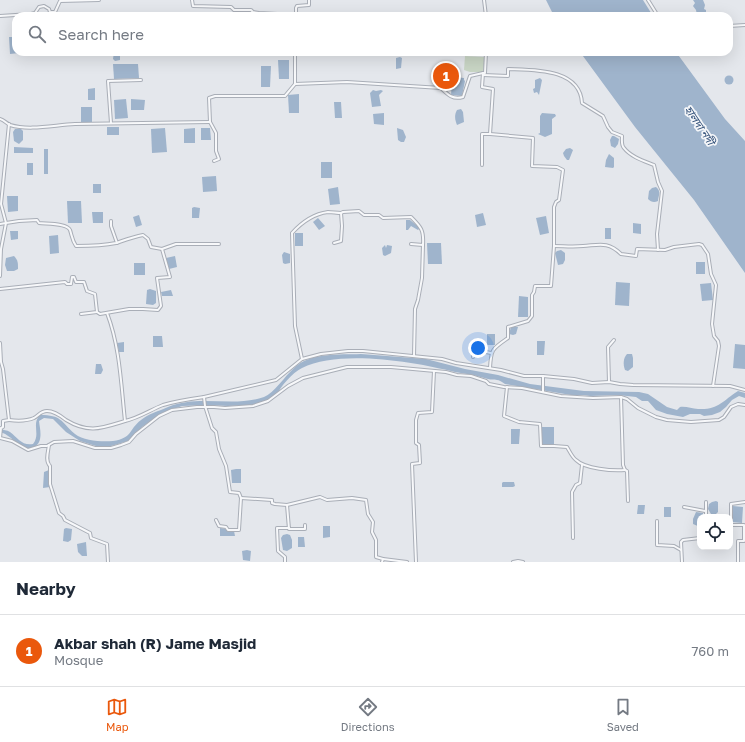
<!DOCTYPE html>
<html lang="en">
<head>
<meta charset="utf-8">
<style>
  :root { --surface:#fff; --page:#f6f6f7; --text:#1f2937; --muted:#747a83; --line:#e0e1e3; --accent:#ea580c }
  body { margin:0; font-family:"Golos Text","Noto Sans Bengali",sans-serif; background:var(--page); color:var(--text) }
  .controls { position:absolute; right:12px; bottom:12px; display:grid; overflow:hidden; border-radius:8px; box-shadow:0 4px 16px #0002 }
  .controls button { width:36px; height:36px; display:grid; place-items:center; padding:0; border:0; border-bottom:1px solid var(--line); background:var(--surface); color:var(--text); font:20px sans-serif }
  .you { position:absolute; left:478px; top:348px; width:14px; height:14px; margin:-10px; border:3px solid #fff; border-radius:50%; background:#1a73e8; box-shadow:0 0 0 6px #1a73e833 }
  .badge { display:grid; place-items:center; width:26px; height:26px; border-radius:50%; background:var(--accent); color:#fff; font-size:13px; font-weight:700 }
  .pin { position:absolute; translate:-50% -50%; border:2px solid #fff; box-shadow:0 1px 4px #0006 }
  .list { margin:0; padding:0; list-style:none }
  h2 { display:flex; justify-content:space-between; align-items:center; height:52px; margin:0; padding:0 16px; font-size:17px }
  h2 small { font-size:13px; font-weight:400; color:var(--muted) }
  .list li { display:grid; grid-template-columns:26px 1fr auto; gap:12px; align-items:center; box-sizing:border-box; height:72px; padding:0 16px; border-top:1px solid var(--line) }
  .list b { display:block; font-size:15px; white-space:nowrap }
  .list p { margin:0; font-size:13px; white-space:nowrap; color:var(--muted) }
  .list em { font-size:13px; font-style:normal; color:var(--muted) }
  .icon { flex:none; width:22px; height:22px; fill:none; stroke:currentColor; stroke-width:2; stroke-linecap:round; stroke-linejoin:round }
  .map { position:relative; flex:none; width:745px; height:562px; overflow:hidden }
  .search { position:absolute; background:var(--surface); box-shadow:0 4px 16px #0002; left:12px; right:12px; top:12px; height:44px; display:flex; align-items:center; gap:10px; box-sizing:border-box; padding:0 14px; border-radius:12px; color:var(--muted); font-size:15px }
  .sheet { height:124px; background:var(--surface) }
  nav { display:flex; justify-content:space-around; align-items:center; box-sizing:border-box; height:56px; border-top:1px solid var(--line); background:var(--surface); font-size:11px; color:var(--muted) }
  nav a { display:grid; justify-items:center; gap:2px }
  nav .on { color:var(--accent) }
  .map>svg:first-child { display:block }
  .green { fill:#c9d6c5 }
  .water { fill:#9fb4cc }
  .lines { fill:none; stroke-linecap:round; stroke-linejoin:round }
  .minor-casing { stroke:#a9aeb7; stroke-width:4 }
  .minor { stroke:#f7f8fa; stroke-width:2 }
  .labels { text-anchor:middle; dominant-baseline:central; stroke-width:3.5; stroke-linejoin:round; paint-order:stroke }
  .water-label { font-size:11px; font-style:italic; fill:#34527a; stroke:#f4f6f9 }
</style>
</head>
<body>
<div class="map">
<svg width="745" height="562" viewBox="0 0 745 562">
  <rect width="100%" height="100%" fill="#e4e7ec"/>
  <path class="green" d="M465,56L485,57L483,72H470L464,70Z"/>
  <g class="water">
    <path d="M546,0H643L653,16H554Z"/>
    <path d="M693,0H703L705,5L704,9L706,10V15H697L696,10L693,6L695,3Z"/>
    <path d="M9,37H16V52L19,53L10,54Z"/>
    <path d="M114,52H125L120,54V60L115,61L113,59Z"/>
    <path d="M580,52H676L725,119L745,141V273L694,200L635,127Z"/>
    <path d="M400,57L402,58L401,68L396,69V58Z"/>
    <path d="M278,60H289V79H279Z"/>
    <path d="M113,64H138L139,78L114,79Z"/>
    <path d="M261,66H271L270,87H261Z"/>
    <circle cx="729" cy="80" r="4.5"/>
    <path d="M454,77L464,78V80L465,81L462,96L451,95L452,81H454Z"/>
    <path d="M540,78L542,80L539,95L537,92L534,93L533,89L535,88V80Z"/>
    <path d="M95,88V100H88V89Z"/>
    <path d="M373,90L376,91L381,90L383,91L379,95L381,106L372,107L370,93Z"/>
    <path d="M299,94V113H289L288,95Z"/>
    <path d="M126,99L128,118L115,119L114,100Z"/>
    <path d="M131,99L145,100L144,110H131Z"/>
    <path d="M334,102H341L342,118H335Z"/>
    <rect x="81" y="107" width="11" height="15"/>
    <path d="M461,109L463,112L464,122L457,125C455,120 454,115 457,110Z"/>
    <path d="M384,113V125L374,124L373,114Z"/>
    <path d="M542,113L555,114L556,116L552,119V134L545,137L538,134L540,133V116Z"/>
    <rect x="107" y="127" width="12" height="8"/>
    <path d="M165,128L167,152L152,153L151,129Z"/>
    <path d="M195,128V143H184V129Z"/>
    <path d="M201,128H210L211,140H201Z"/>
    <path d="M397,128L403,130L406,137L404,142H401L398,140Z"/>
    <path d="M15,129H21L23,131V140L19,144L14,141L13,132Z"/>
    <path d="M612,136H614L619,139L618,144L615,148L611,146L610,140Z"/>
    <path d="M14,147L33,148V153H14Z"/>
    <path d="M570,148L573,150L569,160H567L564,156L563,153L566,149Z"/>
    <rect x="44" y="149" width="4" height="25"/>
    <path d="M609,154L614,158V167L613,168L605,167L606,160Z"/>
    <rect x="321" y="162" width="11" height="16"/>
    <rect x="27" y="163" width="6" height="12"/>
    <path d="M216,176L217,191L203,192L202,177Z"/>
    <rect x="93" y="184" width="8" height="9"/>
    <path d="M338,187L340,204L330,205L328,189Z"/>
    <path d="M656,187C662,192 658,196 658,201C654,203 651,202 648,199L649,191L652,188Z"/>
    <path d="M7,196H18V211L8,212Z"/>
    <path d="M67,201H81L82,223H68Z"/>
    <path d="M194,207L200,208L199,218H192V208Z"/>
    <path d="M92,212H103V223H93Z"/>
    <path d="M483,213L486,225L477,227L475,215Z"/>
    <path d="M139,215L142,225L136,227L133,217Z"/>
    <path d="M546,216L549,233L540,235L536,218Z"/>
    <path d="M318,218L325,226L319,230L313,222Z"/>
    <path d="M406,220H410L420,228L418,230L411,226L408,230H406Z"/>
    <path d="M633,223L641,224V234L633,233Z"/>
    <rect x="605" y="228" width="6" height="11"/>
    <path d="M10,231H18V239L11,240Z"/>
    <rect x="295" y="233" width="8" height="13"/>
    <path d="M58,235L59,253L50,254L49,236Z"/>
    <path d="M427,243H441L442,264H428Z"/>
    <path d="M385,245L386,248L387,245L392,246L391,253L385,256L383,255L382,248Z"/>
    <path d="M561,250L565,253V260L563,264L558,265L555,253L557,251Z"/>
    <path d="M284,252L290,254V263L285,264L283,263L282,255Z"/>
    <path d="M14,256C18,260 18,263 18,269L14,271H7L5,265L6,258Z"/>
    <path d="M175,256L177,267L169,269L166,258Z"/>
    <rect x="696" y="262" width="9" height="12"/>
    <rect x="134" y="263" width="11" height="12"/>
    <path d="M616,282L630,283L629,306L615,305Z"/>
    <path d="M711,283L713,300L702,301L700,284Z"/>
    <path d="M150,289L156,291V303L153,305L146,304L147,290Z"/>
    <path d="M171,290L173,296H162L161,292Z"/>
    <path d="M519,296L528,297V317H518Z"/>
    <path d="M511,327H518L516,334L513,335L509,334Z"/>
    <rect x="487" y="334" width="8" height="11"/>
    <path d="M153,336H162L163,347H153Z"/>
    <path d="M537,341H545L544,355H537Z"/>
    <path d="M124,342V352H119L117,343Z"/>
    <path d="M735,344L745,345V369L733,368Z"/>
    <path d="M361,354L426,359L465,369L498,375L530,384L584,391L639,392L648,394L667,407L677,410L680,407C686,406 692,409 698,409C719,410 722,401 738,391L745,393V398L739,396L732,400L726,407L720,412L712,415L704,416L700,414H690L683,417L667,414L656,410L648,401H642L636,397L618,395L590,396L584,395H571L505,384C502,382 499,380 497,380C494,379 491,380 488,379C483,378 478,376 473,375C467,374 461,373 455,372C415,362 340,349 302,368C292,373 281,386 276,396L262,402L251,405L228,406L208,405L182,406L162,413L142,427L128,441L111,446H96L80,441L66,432L53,419L44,418L39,421C40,429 43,440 36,446C24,455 11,434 0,432V429C3,430 7,430 10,432C18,438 22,446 33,444C41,434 31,424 40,415C62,415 60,421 75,434C84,441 102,442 113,441C133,438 128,430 141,420C148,414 159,411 168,407C199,394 233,408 264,397C274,393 285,376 294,368C311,352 339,355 361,354Z"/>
    <path d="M627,354H632L633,358V367L628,371L625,370C623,365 623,358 627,354Z"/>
    <path d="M96,364H101L103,370L101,374H95Z"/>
    <rect x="542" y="427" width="12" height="18"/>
    <path d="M511,429H520L519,444H511Z"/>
    <path d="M236,469H241V483H232L231,470Z"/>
    <path d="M49,470L50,487L43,488L44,472Z"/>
    <path d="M503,482H514L515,486L513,487H502V483Z"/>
    <path d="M716,501L718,502V512L716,514H711L708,509L709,504L712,502Z"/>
    <path d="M638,505H645L644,514H637Z"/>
    <path d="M733,506L743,507L742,523L732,522Z"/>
    <rect x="664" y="507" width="7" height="10"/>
    <path d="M696,512L703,513V517H700V527L693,524V519Z"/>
    <path d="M323,526H330V537L323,538Z"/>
    <path d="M66,528L72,529L71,540L68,542L63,541L64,529Z"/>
    <path d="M220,528C225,528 228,531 234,531L235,536H220Z"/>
    <path d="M287,534L290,535L292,540V548L287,551L283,550L281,538L283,535Z"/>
    <path d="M298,537H304L305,547H298Z"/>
    <path d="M86,542L87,556H82L78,552L77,544Z"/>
    <path d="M247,550L251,551L250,561L243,560L242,551Z"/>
  </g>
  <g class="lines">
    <g class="minor-casing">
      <g id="minor">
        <path d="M192,0L193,6L231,7L234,10H251L253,12L259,13L296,15"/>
        <path d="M484,0L486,16"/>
        <path d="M648,0L658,16"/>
        <path d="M0,16L31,14L35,13L39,7L44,6L49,9L50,12H55L60,1L99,0"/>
        <path d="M296,16V8L297,6L309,5V0"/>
        <path d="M729,26L745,25"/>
        <path d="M295,52V84L347,82L441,88C448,95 453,100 463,97L470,76L483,73"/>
        <path d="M483,75L508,76V69C533,70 580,68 582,103L603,116L608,127L612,132L622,136C622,140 621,145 624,148C631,157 644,161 654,165L658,182L662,191L657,234L658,250"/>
        <path d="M0,119C4,120 6,123 10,125C30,131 54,125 75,124C120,123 165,123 210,122"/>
        <path d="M111,123L108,81L141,80"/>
        <path d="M490,134L533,138L532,166L557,167L563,170L559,200L556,202L554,207V246L551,286H535L534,292L532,295V316L528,321L508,327V338C492,349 491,349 490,368"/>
        <path d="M214,161L219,159L216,151V133L210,122L209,98L215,96H285L295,84"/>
        <path d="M482,165V134H490L493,89L482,87L483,73H485L486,52"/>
        <path d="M111,221V226L117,243"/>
        <path d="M0,224L6,223L1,204L9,124"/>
        <path d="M334,243L341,241L342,226L341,213"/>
        <path d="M554,246C563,246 573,247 583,246C599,245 608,241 621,254L636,256L637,249L665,250L674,247L699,244L702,245L708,254L711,274L716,285L712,324L714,336L718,341L719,346L713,386"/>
        <path d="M0,276L1,249L6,223L19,221L37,220L39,223C47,224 67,223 70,230C72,236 72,240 76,246C89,246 102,246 116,243C125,240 133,237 143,235L148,239L151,247L162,249L176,244H219"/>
        <path d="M0,289L65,282L67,284H71L72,277H74L76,282H84L87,291L95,294L97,312L81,314"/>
        <path d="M97,312L100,314L129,309H143L158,310L161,306L157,278L170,277L162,249"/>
        <path d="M0,343L1,362L3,369L9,420L3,421V427L1,428L0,438"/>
        <path d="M414,356L415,309L418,300L422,278L423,245"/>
        <path d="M473,357V353L481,351L491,353"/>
        <path d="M302,359L295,326L292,233C302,222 313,214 328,212C332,212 337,213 341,213L343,212L359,211L364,215H379L383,218L411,217C421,227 424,230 423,245L411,244"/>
        <path d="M609,382L608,347L614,340"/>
        <path d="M507,387L504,416L519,422L540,424L541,446H554L567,447C570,452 572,457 576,460C585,469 613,471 625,470"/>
        <path d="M543,392V376"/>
        <path d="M204,397L276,380L302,359L321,354L348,351H363L442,359L456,363L501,370L524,376H543L574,379L592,383L609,382L620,384L633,385L730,386L745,390"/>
        <path d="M621,397L623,465L625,470L627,471L628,501"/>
        <path d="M9,420C17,421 27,421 34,418C39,415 41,411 47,411C54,411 61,416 66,420C89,434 102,428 125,421C121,384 120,347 107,313"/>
        <path d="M125,421C139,418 150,410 163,405C176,401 190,399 204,397L205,406L212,428L216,432L219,449L226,466L230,492L239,493L241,498L239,530H228L226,527L219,526L216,520"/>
        <path d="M0,438L12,441L28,450L41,446H47L54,442L73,441L95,448H111L121,445L129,442L136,434L159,416L172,410L197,407H214L225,408L253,406L268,401L288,386L303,378L347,367H391L446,372L457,375L471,376L486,381L489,384L504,387L522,388L561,396L593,398L621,397L627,399L638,408L656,417L667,420L691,422L719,420L724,417L731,407L738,404L745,405"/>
        <path d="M49,445C48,452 45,461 50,466V484L59,513L63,516L65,520L90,533L91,538L107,544L108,562"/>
        <path d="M241,498L272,500V503L275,504L287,505L320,497L327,500L352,498L366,500L368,514L373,522L372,532L376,540V557L383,559L382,562"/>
        <path d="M287,505L289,529H305V525"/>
        <path d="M684,507L705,511"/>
        <path d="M706,517V502"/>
        <path d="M657,521V545L674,546L681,550"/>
        <path d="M573,538L572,492L576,485L580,483L582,465"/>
        <path d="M383,559L407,562"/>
        <path d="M285,562V557L278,551L277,528H289"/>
        <path d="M416,562L412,464L420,463L419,445L416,443V420L418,413L432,412L434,371"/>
        <path d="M513,562L518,561L523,562"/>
        <path d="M682,562L681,542L683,540L700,538"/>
        <path d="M738,562V541H744V525H731V504L745,502"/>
      </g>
    </g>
    <use href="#minor" class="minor"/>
  </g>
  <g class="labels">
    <g class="water-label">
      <text transform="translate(700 125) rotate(56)">হালদা নদী</text>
    </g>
  </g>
</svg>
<div class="controls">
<button><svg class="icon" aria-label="locate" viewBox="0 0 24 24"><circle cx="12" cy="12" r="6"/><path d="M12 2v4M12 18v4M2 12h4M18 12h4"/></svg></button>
</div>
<div class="you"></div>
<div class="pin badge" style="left:446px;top:76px">1</div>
<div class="search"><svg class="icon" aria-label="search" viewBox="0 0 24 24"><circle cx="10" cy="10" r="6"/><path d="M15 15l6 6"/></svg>Search here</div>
</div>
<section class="sheet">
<h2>Nearby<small></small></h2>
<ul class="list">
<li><span class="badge">1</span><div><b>Akbar shah (R) Jame Masjid</b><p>Mosque</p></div><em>760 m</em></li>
</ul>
</section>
<nav>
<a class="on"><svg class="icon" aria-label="map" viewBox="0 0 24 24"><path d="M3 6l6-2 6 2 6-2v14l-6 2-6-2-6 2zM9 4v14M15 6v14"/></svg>Map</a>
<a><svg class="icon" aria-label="directions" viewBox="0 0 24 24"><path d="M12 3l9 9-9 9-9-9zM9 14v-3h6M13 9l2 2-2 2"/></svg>Directions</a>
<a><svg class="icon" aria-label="saved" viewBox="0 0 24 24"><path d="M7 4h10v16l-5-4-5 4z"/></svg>Saved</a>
</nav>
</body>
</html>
